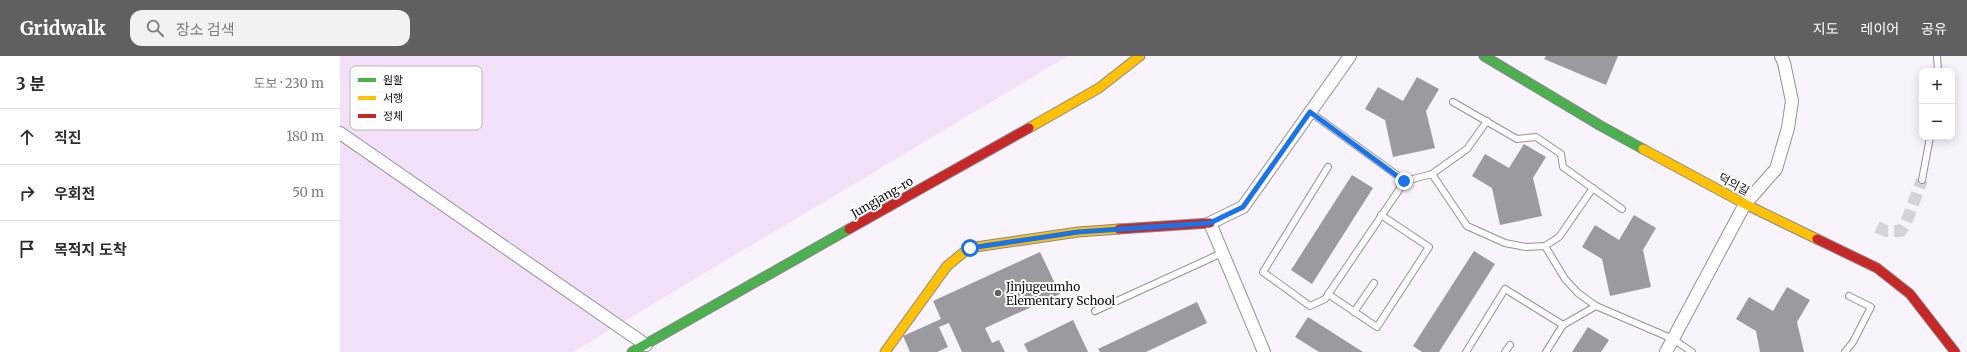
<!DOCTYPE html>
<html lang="ko">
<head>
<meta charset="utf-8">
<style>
  :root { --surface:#fff; --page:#f2f2f3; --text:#2b2b33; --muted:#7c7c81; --line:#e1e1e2; --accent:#615f62 }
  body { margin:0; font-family:Merriweather,"Noto Sans KR",serif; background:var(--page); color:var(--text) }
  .controls { position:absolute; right:12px; top:12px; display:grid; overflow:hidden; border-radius:8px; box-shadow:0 2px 10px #0003 }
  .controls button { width:36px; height:36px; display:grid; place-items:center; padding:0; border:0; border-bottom:1px solid var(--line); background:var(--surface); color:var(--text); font:20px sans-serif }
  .stop { position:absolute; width:12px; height:12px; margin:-9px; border:3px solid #1a73e8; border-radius:50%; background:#fff }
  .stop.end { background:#1a73e8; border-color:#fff; box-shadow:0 1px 4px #0008 }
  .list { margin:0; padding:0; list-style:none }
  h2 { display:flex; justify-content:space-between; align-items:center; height:52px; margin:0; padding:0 16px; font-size:17px }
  h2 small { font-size:13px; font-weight:400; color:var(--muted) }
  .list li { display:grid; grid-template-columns:26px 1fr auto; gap:12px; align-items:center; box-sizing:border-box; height:56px; padding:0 16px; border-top:1px solid var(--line) }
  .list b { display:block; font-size:15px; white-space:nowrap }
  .list em { font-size:13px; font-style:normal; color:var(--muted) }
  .icon { flex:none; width:22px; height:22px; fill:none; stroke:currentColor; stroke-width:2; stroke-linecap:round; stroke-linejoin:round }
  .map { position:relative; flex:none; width:1627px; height:296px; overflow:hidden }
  header { display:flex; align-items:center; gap:24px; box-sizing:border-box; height:56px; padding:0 20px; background:var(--accent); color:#fff }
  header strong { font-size:19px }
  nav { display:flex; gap:22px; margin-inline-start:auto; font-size:14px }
  .search { width:280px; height:36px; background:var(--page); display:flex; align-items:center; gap:10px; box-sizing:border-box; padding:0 14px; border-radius:12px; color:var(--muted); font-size:15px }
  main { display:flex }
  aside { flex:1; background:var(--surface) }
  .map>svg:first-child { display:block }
  .farmland { fill:#f2e0f9 }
  .building { fill:#9c99a0 }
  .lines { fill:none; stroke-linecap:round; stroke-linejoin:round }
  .street-tunnel { stroke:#d6d2d8; stroke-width:12; stroke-dasharray:12 6; stroke-linecap:butt }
  .lane-casing { stroke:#949296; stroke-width:8 }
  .street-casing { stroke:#949296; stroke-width:14 }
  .fast-casing { stroke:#8b898c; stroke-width:11 }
  .slow-casing { stroke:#8b898c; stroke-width:11 }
  .jam-casing { stroke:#8b898c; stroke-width:11 }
  .lane { stroke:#fefdff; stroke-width:6 }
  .street { stroke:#fefdff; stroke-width:12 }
  .fast { stroke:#4caf50; stroke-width:9 }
  .slow { stroke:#ffc107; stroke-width:9 }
  .jam { stroke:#c62828; stroke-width:9 }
  .route { stroke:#1a73e8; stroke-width:5 }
  .poi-dot { fill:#615f62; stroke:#fff; stroke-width:1.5 }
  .labels { text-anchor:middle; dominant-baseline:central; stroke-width:4; stroke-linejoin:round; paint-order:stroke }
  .street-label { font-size:12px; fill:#0f0f0f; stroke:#fff }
  .poi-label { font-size:12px; fill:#0f0f0f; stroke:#fff; text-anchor:start }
  .key { fill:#fff; stroke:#b7b7b7; stroke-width:1 }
  .key-label { font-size:11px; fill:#0f0f0f }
</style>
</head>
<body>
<header>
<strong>Gridwalk</strong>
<div class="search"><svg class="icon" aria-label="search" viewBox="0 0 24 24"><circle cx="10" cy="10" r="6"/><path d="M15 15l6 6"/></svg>장소 검색</div>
<nav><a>지도</a><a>레이어</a><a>공유</a></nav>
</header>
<main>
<aside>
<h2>3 분<small>도보 · 230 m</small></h2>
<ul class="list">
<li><svg class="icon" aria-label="ahead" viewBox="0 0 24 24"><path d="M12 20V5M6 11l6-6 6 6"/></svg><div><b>직진</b></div><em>180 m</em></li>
<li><svg class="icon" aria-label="right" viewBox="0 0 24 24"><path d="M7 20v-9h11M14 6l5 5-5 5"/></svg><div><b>우회전</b></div><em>50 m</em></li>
<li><svg class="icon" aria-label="arrive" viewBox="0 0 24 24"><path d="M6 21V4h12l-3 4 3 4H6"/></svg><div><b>목적지 도착</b></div></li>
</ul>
</aside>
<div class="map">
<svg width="1627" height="296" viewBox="0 0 1627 296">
  <rect width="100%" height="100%" fill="#f9f4fc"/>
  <path class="farmland" d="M0,0H728L233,296H0Z"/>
  <g class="building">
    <path d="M1206,0H1278L1266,29L1204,3Z"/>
    <path d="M1077,21L1099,33L1086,55L1095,92L1053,101L1045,64L1025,53L1038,31L1063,45Z"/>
    <path d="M1184,88L1206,101L1193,122L1202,160L1160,169L1152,132L1132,120L1145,98L1169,112Z"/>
    <path d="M1012,119L1033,132L972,228L951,214Z"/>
    <path d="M1294,159L1316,172L1303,194L1311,231L1270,240L1262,203L1242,191L1255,169L1279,184Z"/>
    <path d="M1134,195L1155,208L1099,296H1082L1073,290Z"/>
    <path d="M700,196L720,238L645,272L652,287L659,284L665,296H622L609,267L599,271L608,291L597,296H570L563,280L601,263L593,245Z"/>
    <path d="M1447,231L1470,244L1457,266L1464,296H1420L1416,275L1396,263L1409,241L1433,255Z"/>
    <path d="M857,246L867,267L806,296H760L758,293Z"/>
    <path d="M968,261L1023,296H979L955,281Z"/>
    <path d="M733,264L748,296H688L684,288Z"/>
    <path d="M1248,271L1269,284L1261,296H1232Z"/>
  </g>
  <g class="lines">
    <path class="street-tunnel" d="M1537,171L1546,175H1561L1566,167L1582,124"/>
    <g class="lane-casing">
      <g id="lane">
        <path d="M1597,0L1598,15"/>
        <path d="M1113,46L1177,83L1196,81L1221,98L1223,111L1282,153"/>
        <path d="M970,56L1065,125L1092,118L1127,170L1165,187L1186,191L1205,190L1225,223L1238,237L1256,250L1333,283L1352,296"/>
        <path d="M988,111L923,216L970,250L985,243L1065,125"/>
        <path d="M1092,118L1127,93L1147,65"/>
        <path d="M1582,124L1590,81"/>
        <path d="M1205,190L1219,181L1253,132"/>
        <path d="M988,238L1037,271L1089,191L1041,159"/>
        <path d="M755,255L882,197"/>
        <path d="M1014,256L1034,227"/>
        <path d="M1126,296L1165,233L1223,269"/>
        <path d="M1165,296L1170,289"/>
        <path d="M1206,296L1223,269L1256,250"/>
        <path d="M1505,296L1513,286L1531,251L1509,240"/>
      </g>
    </g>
    <g class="street-casing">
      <g id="street">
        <path d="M0,77L306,289"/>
        <path d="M924,296L870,167L903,151L1010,0"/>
        <path d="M1326,296L1405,148L1436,113L1448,72L1452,45L1444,7L1441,0"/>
      </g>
    </g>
    <g class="fast-casing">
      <g id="fast">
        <path d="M1144,0L1261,70L1303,93"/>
        <path d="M292,296L509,173"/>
      </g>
    </g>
    <g class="slow-casing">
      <g id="slow">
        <path d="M689,72L759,32L800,0"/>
        <path d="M1303,93L1405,148L1477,183"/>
        <path d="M545,296L607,210L629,192L738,176L779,173"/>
      </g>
    </g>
    <g class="jam-casing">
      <g id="jam">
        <path d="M509,173L689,72"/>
        <path d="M779,173L870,167"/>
        <path d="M1477,183L1537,212L1570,238L1615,296"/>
      </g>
    </g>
    <use href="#lane" class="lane"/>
    <use href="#street" class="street"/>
    <use href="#fast" class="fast"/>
    <use href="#slow" class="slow"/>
    <use href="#jam" class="jam"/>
  </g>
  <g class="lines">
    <path class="route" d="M630,192L738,176L870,167L903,151L970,56L1064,125"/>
  </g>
  <circle class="poi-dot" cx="658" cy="237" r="4"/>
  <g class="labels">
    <g class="street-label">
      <text transform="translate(1394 128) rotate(28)">덕의길</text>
      <text transform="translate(542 141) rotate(-30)">Jungjang-ro</text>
    </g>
    <g class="poi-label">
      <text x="666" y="230">Jinjugeumho<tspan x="666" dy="14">Elementary School</tspan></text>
    </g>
  </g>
  <rect x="10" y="10" width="132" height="64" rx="6" class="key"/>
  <rect x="18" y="22" width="18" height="4" fill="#4caf50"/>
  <rect x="18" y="40" width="18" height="4" fill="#ffc107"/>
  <rect x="18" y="58" width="18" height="4" fill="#c62828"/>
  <g class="key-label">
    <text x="43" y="28">원활</text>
    <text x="43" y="46">서행</text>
    <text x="43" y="64">정체</text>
  </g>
</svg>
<div class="controls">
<button>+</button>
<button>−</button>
</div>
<div class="stop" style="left:630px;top:192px"></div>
<div class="stop end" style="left:1064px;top:125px"></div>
</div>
</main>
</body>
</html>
